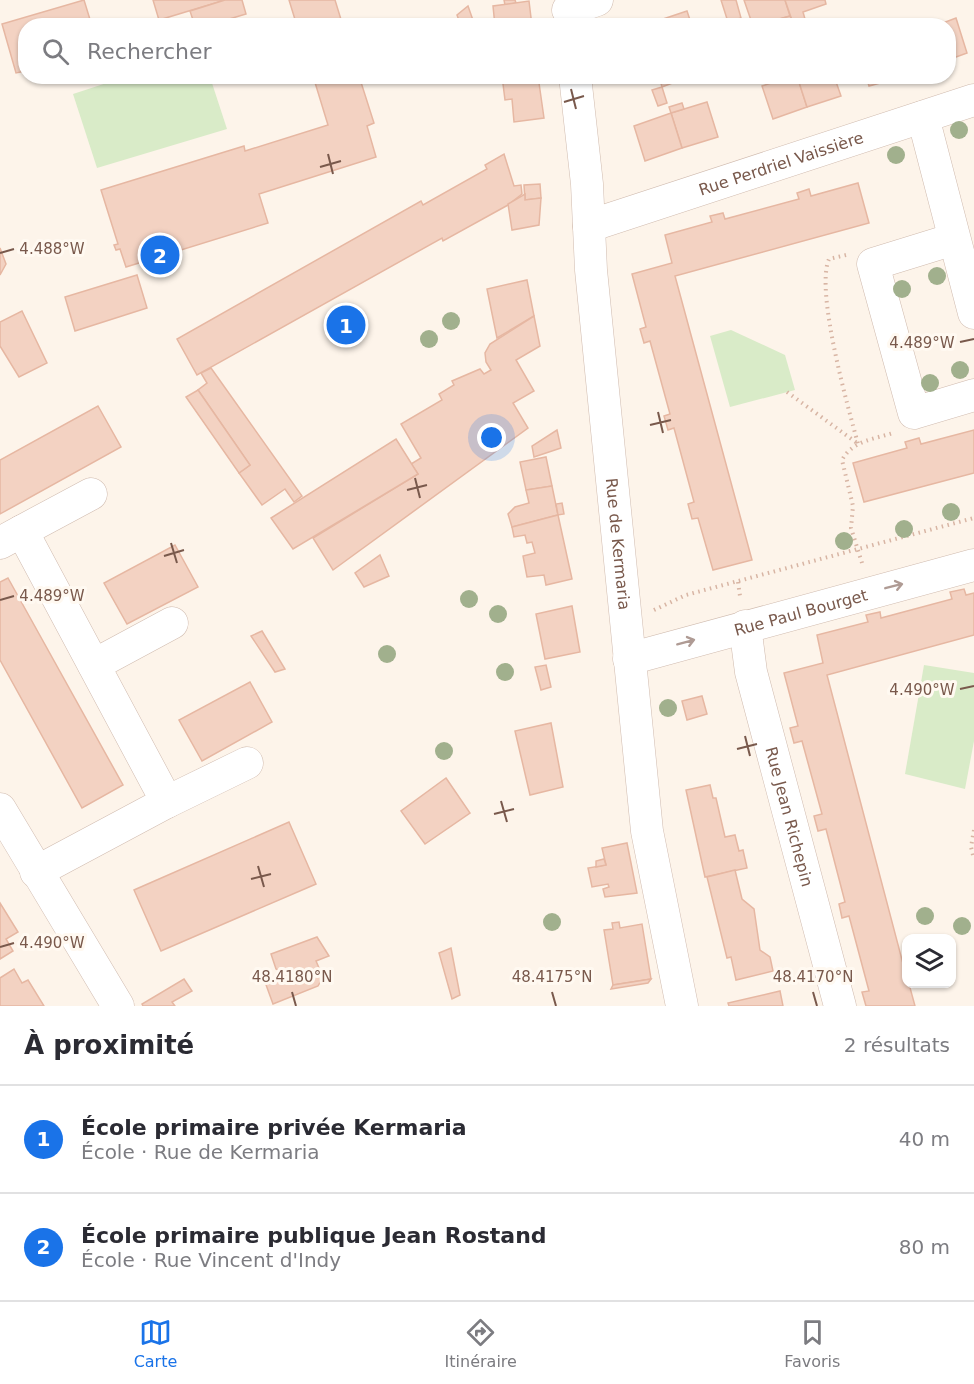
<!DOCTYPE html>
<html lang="fr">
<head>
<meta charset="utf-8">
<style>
  :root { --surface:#fff; --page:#f2f2f3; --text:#2b2b33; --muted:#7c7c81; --line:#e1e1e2; --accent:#1a73e8 }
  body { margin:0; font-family:"DejaVu Sans",sans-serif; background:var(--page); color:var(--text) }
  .controls { position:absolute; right:18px; bottom:18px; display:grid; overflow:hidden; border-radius:12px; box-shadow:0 2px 4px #0004 }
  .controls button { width:54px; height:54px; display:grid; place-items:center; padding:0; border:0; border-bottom:2px solid var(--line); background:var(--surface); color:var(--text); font:30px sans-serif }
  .you { position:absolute; left:492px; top:438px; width:21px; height:21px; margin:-15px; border:4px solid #fff; border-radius:50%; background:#1a73e8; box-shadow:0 0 0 9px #1a73e833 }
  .badge { display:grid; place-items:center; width:39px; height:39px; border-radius:50%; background:var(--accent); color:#fff; font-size:20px; font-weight:700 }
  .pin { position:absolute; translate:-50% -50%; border:3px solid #fff; box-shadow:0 2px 6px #0006 }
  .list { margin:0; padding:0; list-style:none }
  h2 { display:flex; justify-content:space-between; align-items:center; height:78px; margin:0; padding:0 24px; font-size:26px }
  h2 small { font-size:20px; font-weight:400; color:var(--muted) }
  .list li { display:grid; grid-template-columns:39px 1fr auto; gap:18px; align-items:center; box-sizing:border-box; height:108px; padding:0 24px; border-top:2px solid var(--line) }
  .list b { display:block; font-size:22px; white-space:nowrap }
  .list p { margin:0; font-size:20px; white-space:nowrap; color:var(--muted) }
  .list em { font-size:20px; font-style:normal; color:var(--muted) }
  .icon { flex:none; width:33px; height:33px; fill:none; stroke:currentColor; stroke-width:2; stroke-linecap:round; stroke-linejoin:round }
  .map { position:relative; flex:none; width:974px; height:1006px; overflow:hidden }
  .search { position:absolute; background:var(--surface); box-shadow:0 2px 4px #0004; left:18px; right:18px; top:18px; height:66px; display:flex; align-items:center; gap:15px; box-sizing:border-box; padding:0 21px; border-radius:24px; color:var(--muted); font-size:22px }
  .sheet { height:294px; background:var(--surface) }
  nav { display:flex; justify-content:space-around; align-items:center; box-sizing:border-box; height:84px; border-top:2px solid var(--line); background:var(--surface); font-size:16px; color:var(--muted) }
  nav a { display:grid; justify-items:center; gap:3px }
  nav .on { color:var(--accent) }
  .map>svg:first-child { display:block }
  .green { fill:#d9ebc8 }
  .building { fill:#f3d2c2; stroke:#e6b7a2; stroke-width:1.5 }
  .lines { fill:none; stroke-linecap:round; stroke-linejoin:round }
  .minor-casing { stroke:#d0bbaf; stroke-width:33 }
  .path { stroke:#d8b5a4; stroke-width:4; stroke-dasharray:1.5 4.5; stroke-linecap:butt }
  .minor { stroke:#fff; stroke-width:32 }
  .tree { fill:#a1b08d }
  .oneway { stroke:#af9b94 }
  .ticks { fill:none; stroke:#79594c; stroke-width:2 }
  .labels { text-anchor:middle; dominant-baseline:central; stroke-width:6; stroke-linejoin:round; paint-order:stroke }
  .street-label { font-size:16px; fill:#79594c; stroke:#fff9f1 }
  .ticks-label { font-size:15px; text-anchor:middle; fill:#79594c; stroke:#fff9f1; stroke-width:6; stroke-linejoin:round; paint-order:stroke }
</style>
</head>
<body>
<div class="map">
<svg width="974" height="1006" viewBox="0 0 974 1006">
  <rect width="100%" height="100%" fill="#fdf4ea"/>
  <g class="green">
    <path d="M125,77H210L227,129L97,168L73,94Z"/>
    <path d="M731,330L785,355L795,390L730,407L710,336Z"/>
    <path d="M924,665L974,673V741L965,789L905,774Z"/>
  </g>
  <g class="building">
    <path d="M84,0L92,26H26V71L16,73L2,24Z"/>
    <path d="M153,0H225L159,20Z"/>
    <path d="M225,0H242L246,14L206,26H195L190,11Z"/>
    <path d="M289,0H335L343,26H297Z"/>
    <path d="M504,0H515L516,3L505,5Z"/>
    <path d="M721,0H736L741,18L728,22Z"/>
    <path d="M744,0H785L790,16L753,26Z"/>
    <path d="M785,0H825L826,4L803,12L807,26H794Z"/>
    <path d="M529,1L532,26H495L493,6Z"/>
    <path d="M468,6L475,26H461L457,15Z"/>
    <path d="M687,11L692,26H655L654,22Z"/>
    <path d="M790,16L793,23L781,26L780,19Z"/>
    <path d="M956,18L967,53L948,60V26H935Z"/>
    <path d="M313,76H359L374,123L367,126L376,157L259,194L268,223L126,267L120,249L116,250L114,245L118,244L101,190L244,146L245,151L328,125Z"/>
    <path d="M502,76H538L544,118L514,122L512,99L505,100Z"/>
    <path d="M659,76H673L675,82L662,87Z"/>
    <path d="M673,76H687L688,78L675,82Z"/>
    <path d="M782,76H797L807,107L773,119L762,86L783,79Z"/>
    <path d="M797,76H834L841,96L807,107Z"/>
    <path d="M866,76H882L884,82L869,86Z"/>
    <path d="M662,87L667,103L658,106L652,90Z"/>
    <path d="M707,102L718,137L682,148L671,113Z"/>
    <path d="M682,103L684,109L671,113L669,107Z"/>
    <path d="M671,113L682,148L645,161L634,126Z"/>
    <path d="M504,154L514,186L521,185L522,194L508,205L443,241L442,238L197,375L177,339L421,201L423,205L487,169L485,165Z"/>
    <path d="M858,183L869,223L675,276L752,560L713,570L698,518L692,519L688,504L694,502L674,428L668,430L664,416L670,414L650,341L644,343L640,329L646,327L632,274L672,263L665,235L712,222L710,216L723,213L725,219L799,199L797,193L809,189L811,196Z"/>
    <path d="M540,184L541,198L525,200L524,185Z"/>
    <path d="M525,194V200L541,198L539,225L512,230L508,204Z"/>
    <path d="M0,248L6,264L0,275Z"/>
    <path d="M137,275L147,308L75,331L65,297Z"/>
    <path d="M527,280L534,316L497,338L487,289Z"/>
    <path d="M22,311L47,363L19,377L0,346V322Z"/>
    <path d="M534,316L540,346L516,360L534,391L513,403L528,428L333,570L313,538L418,474L411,464L421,458L401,424L442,400L439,394L454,385L452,381L480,369L484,374L491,370L486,362L485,353L490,344Z"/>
    <path d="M211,368L302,496L294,502L285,489L262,505L239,473L250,465L198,390L207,383L201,373Z"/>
    <path d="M198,390L250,465L239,473L186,397Z"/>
    <path d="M98,406L121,447L0,514V460Z"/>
    <path d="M557,430L561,448L534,457L532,446Z"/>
    <path d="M974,430V473L864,502L853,463L907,448L905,442L919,438L921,444Z"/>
    <path d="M396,439L418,474L293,549L271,518Z"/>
    <path d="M546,457L552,486L526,490L520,462Z"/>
    <path d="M552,486L558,515L512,527L508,514L515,507L529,503L526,490Z"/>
    <path d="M562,503L564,514L558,515L556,504Z"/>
    <path d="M558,515L572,579L546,585L544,575L527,577L523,556L535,553L532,542L527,543L525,535L514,537L512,527Z"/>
    <path d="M175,545L198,587L127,624L104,583Z"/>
    <path d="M380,555L389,576L364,587L355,573Z"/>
    <path d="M8,578L123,785L82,808L0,660V582Z"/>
    <path d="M964,589L966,595L974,593V635L827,675L906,975V984H909L915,1006H866L862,992L869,991L849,916L842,918L839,904L845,902L826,829L818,831L814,816L822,814L802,741L794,743L790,728L798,726L784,673L823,663L817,635L868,622L866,615L880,612L881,618L952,599L950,592Z"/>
    <path d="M572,606L580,652L545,659L536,614Z"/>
    <path d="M262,631L285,669L275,672L251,636Z"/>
    <path d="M546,665L551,687L541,690L535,667Z"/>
    <path d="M250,682L272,722L202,761L179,720Z"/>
    <path d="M702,696L707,714L687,720L682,701Z"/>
    <path d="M551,723L563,787L530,795L515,731Z"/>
    <path d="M446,778L470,813L425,844L401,811Z"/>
    <path d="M710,785L713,798H716L725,837L735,835L739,851L743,850L747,868L705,877L686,790Z"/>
    <path d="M289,822L316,884L161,951L134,890Z"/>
    <path d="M627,843L637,893L605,897L603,889L609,887L608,884L592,887L588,868L606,865L602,848Z"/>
    <path d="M604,859L606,865L596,867V861Z"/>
    <path d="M735,870L742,899L754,909L760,950L770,957L773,971L736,980L731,957L727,958L707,877Z"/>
    <path d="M0,903L18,932L6,939L13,951L0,959Z"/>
    <path d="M619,922L620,928L642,924L651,979L613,985L604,930L613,929L612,923Z"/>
    <path d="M317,937L329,956L316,961L323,977L318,986L273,1004L265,982L279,976L282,972L276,969L271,954Z"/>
    <path d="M451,948L460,995L452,999L439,953Z"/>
    <path d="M14,969L22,983L28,980L44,1006H0V978Z"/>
    <path d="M184,979L192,991L172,1002L175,1006H143L142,1004Z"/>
    <path d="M651,979L648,983L611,989L613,985Z"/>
    <path d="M780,991L783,1006H729L728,1003Z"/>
  </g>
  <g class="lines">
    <g class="minor-casing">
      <g id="minor">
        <path d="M568,10L597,0"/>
        <path id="s1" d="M575,76L587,184L591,270L647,831L682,1006"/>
        <path d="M923,117L974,313"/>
        <path id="s2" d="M589,226L974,100"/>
        <path d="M954,239L873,264L914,413L974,395"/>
        <path d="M22,531L91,494"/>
        <path d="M0,543L22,531L167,802L36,872"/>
        <path id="s3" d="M745,626L751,672L840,1006"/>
        <path id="s4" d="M629,659L974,565"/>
        <path d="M94,665L172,623"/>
        <path d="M167,802L247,763"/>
        <path d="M0,809L118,1006"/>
      </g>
    </g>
    <g class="path">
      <path d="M846,255L829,259C815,291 848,407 858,444"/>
      <path d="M787,392L857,443"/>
      <path d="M862,563L851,528L853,506L842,460C852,441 874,439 893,433"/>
      <path d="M738,582L740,596"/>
      <path d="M654,610L686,595L974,518"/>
      <path d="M974,830L971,847L974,859"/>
    </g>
    <use href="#minor" class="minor"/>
  </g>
  <g class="tree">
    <circle cx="959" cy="130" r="9"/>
    <circle cx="896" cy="155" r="9"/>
    <circle cx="937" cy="276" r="9"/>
    <circle cx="902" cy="289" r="9"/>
    <circle cx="451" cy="321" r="9"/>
    <circle cx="429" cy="339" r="9"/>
    <circle cx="960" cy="370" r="9"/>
    <circle cx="930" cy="383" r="9"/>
    <circle cx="951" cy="512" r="9"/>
    <circle cx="904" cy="529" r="9"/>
    <circle cx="844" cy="541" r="9"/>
    <circle cx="469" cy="599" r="9"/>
    <circle cx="498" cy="614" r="9"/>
    <circle cx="387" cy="654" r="9"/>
    <circle cx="505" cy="672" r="9"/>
    <circle cx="668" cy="708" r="9"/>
    <circle cx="444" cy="751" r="9"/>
    <circle cx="925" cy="916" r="9"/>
    <circle cx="552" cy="922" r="9"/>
    <circle cx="962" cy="926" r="9"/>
  </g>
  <defs><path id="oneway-shaft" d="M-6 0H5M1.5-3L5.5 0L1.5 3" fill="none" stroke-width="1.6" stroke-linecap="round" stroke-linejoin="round" transform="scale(1.5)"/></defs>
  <g class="oneway">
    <use href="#oneway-shaft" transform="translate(894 586) rotate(-14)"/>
    <use href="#oneway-shaft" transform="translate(686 642) rotate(-15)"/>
  </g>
  <path class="ticks" d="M571,89L576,109M564,102L584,96M328,154L333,174M320,167L341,161M0,253L14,249M960,342L974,339M658,412L663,433M650,425L671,420M415,478L420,498M407,490L427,485M171,543L177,563M164,556L184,550M0,600L14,596M960,689L974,686M745,736L750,756M737,749L757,744M501,801L507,822M494,814L514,809M258,866L264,887M251,879L271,874M0,947L14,943M292,992L296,1006M552,992L556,1006M813,992L817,1006"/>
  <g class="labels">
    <g class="street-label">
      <text stroke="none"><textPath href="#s2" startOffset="202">Rue Perdriel Vaissière</textPath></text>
      <text stroke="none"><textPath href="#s1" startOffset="470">Rue de Kermaria</textPath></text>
      <text stroke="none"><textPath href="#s4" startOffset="178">Rue Paul Bourget</textPath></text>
      <text stroke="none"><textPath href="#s3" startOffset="196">Rue Jean Richepin</textPath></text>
    </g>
  </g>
  <g class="ticks-label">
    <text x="52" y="254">4.488°W</text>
    <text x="922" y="348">4.489°W</text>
    <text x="52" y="601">4.489°W</text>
    <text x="922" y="695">4.490°W</text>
    <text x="52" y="948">4.490°W</text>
    <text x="292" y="982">48.4180°N</text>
    <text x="552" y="982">48.4175°N</text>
    <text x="813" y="982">48.4170°N</text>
  </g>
</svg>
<div class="controls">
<button><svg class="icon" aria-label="layers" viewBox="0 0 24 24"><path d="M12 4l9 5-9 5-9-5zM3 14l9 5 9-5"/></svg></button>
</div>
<div class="you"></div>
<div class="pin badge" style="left:346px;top:325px">1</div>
<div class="pin badge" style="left:160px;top:255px">2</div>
<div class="search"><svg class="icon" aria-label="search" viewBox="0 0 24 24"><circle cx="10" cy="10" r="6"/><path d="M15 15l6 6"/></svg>Rechercher</div>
</div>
<section class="sheet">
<h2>À proximité<small>2 résultats</small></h2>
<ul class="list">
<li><span class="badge">1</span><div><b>École primaire privée Kermaria</b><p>École · Rue de Kermaria</p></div><em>40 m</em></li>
<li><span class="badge">2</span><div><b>École primaire publique Jean Rostand</b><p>École · Rue Vincent d'Indy</p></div><em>80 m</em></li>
</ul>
</section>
<nav>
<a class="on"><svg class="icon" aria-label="map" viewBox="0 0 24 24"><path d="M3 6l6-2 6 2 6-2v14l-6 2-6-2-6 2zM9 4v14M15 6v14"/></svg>Carte</a>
<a><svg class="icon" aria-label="directions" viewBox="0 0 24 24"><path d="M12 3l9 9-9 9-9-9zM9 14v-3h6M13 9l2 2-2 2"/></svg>Itinéraire</a>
<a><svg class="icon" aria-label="saved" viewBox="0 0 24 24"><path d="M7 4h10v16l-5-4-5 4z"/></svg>Favoris</a>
</nav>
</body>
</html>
